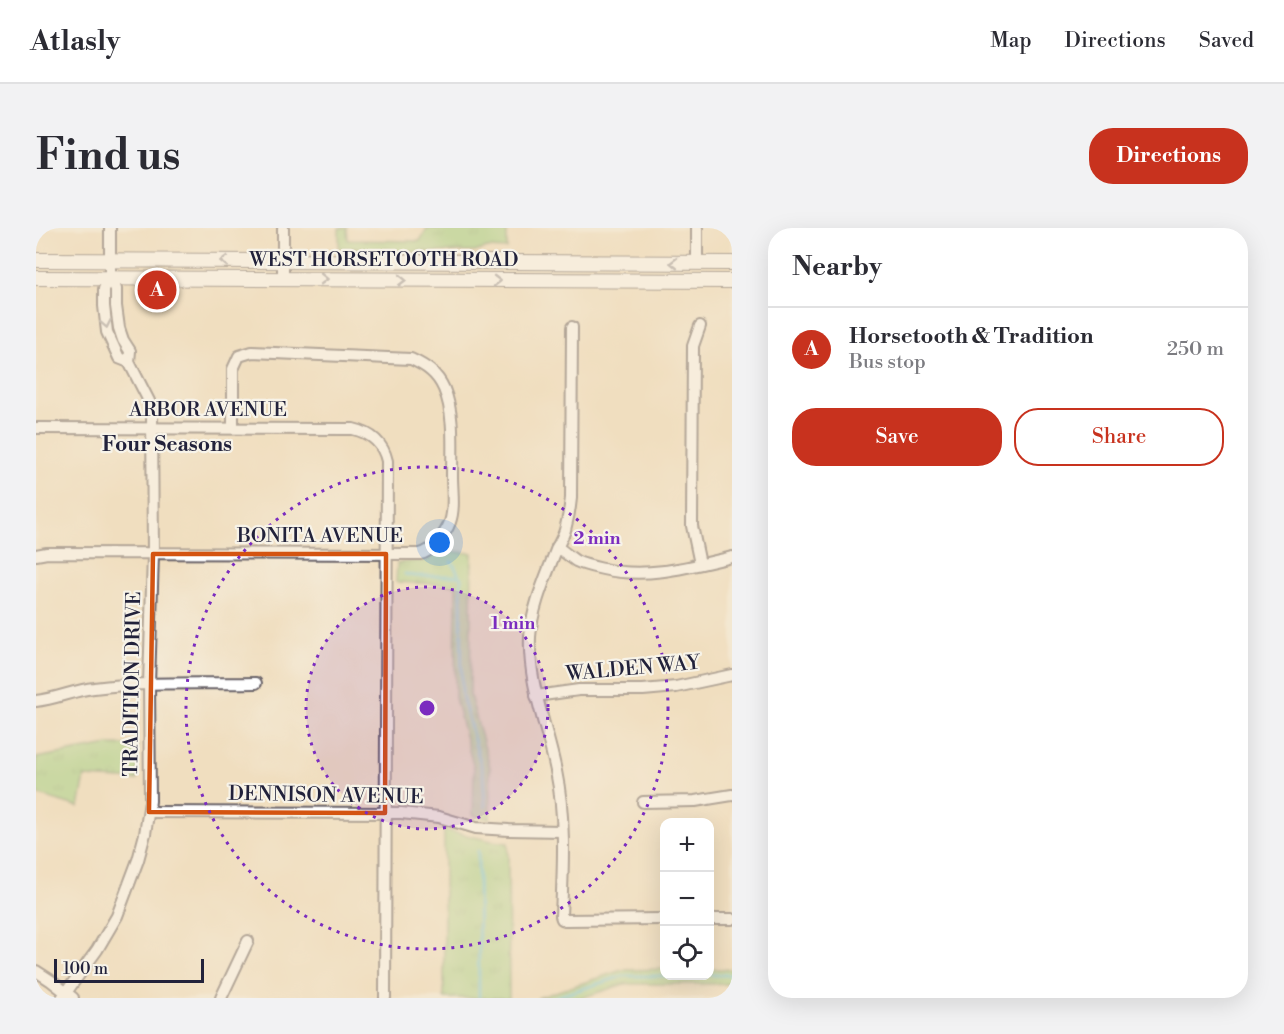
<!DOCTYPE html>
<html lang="en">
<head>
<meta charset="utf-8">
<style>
  :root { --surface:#fff; --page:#f2f2f3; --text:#2b2b33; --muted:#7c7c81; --line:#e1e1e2; --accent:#c8321e }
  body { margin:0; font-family:"Libre Bodoni",serif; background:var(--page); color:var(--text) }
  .controls { position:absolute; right:18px; bottom:18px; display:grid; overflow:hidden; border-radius:12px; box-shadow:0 6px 24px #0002 }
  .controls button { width:54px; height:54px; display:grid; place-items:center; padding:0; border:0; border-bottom:2px solid var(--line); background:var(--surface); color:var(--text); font:30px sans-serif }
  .scale { position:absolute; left:18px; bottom:15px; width:150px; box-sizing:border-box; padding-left:6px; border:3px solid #22223b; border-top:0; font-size:16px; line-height:21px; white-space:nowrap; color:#22223b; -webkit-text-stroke:4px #f7f3e8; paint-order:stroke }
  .you { position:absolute; left:404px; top:315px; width:21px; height:21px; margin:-15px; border:4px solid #fff; border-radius:50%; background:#1a73e8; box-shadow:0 0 0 9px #1a73e833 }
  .badge { display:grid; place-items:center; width:39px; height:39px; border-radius:50%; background:var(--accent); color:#fff; font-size:20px; font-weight:700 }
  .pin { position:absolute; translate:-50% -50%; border:3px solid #fff; box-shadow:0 2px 6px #0006 }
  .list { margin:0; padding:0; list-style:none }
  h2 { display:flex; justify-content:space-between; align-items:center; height:78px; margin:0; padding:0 24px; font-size:26px }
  h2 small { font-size:20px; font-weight:400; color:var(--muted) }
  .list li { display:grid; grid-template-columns:39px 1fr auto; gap:18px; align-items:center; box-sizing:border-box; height:84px; padding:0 24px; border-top:2px solid var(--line) }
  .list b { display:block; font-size:22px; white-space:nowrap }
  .list p { margin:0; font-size:20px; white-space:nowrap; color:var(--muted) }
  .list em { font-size:20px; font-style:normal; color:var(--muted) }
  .actions { display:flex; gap:12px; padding:18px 24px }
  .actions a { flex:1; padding:14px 0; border:2px solid var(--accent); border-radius:24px; text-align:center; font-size:21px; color:var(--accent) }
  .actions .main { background:var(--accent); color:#fff }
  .icon { flex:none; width:33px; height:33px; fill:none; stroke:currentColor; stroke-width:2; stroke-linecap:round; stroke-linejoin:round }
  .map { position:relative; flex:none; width:696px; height:770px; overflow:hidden; border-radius:24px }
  header { display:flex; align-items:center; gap:36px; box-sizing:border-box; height:84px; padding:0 30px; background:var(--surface); border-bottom:2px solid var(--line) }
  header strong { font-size:28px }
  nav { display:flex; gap:33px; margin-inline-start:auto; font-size:21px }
  .intro { display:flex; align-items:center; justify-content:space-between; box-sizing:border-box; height:144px; padding:0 36px }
  h1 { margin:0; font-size:42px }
  .button { padding:15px 27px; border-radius:24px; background:var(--accent); color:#fff; font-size:21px; font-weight:700 }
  main { display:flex; gap:36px; padding:0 36px }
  aside { flex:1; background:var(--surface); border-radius:24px; box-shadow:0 6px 24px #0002 }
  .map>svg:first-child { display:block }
  .grass { fill:url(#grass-tufts); stroke:#5f795e; stroke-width:1.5 }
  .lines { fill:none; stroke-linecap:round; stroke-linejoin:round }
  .stream { stroke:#5dc3db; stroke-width:3 }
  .minor-casing { stroke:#6a6469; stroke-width:14 }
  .major-casing { stroke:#6a6469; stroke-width:16 }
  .minor { stroke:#fff; stroke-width:10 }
  .major { stroke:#fff; stroke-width:14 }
  .oneway { stroke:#9c9ca7 }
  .marked { fill:none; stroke:#d45411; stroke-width:4.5; stroke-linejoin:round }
  .ring { fill:none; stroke:#7b2cbf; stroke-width:3; stroke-dasharray:3 6 }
  .labels { text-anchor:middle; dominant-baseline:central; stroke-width:4.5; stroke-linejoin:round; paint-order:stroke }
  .street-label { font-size:20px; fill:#22223b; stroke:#f7f3e8 }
  .neighbourhood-label { font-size:21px; font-weight:bold; fill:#22223b; stroke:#f7f3e8 }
  .centre { fill:#7b2cbf; stroke:#f7f3e8; stroke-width:3 }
  .ring-label { font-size:18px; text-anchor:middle; font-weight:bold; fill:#7b2cbf; stroke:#f7f3e8; stroke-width:4.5; stroke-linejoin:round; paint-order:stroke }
</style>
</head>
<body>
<header>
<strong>Atlasly</strong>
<nav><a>Map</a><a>Directions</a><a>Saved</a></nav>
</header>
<div class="intro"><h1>Find us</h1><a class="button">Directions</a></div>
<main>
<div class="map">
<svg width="696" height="770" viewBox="0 0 696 770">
  <defs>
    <pattern id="grass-tufts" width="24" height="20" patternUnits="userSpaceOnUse" patternTransform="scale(1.5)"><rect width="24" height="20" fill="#9cd081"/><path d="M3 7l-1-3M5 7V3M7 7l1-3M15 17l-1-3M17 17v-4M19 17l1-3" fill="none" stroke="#86b270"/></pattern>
  </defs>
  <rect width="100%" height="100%" fill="#f7f3e8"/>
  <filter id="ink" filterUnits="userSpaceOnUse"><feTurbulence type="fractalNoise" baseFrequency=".0167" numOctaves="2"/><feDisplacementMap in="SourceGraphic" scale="12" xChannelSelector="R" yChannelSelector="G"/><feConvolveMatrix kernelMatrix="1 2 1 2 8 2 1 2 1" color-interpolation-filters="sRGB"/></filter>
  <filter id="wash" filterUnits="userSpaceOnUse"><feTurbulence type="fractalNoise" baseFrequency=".008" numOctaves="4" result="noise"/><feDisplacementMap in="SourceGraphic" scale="24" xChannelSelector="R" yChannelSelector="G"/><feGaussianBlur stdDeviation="1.35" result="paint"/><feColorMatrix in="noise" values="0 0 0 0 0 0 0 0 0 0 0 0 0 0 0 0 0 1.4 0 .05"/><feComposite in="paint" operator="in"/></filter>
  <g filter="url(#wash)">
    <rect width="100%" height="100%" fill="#f0debf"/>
    <g class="grass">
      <path d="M303,0H311L312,12L384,13L391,0H471V21L451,20L439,24H365L353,21L303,20Z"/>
      <path d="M402,323L436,325L434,467L454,539V591L437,587L438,541L419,470L420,357L360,354L361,335L391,332Z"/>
      <path d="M73,517H102L101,552L49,549L43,579L0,566V530Z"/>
      <path d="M408,602L456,613L472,615L473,770H408Z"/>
      <path d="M628,741V748H674V741H696V756H588L545,770H501L586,742Z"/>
    </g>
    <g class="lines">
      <g class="stream">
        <path d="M415,334L417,335L423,348"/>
        <path d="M369,346L378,348H423L425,350L426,467L447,545L449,579"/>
        <path d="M442,623L443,770"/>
        <path d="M674,747H696"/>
        <path d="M517,770L587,748H653"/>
      </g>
    </g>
  </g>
  <g filter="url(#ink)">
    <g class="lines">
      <g class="minor-casing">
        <g id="minor">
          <path d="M74,0V50L68,61V78L71,104L83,130L93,134"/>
          <path d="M661,0V35"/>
          <path d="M247,51V0"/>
          <path d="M664,98L657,118L656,298L664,336"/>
          <path d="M536,99L535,270C534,281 532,291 529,302C527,309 523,315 520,322C509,351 496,379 494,409C492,456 511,498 520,543C530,590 527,640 525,688L526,691L529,692L628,691"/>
          <path d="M0,200L317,201C335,205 347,215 351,233L349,770"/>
          <path d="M521,319C527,323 534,329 540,333C548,337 558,339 567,341C611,351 653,339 696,329"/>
          <path d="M0,327L11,325L384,326C396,324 410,305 414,294C419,280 416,263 416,248C416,220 419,187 408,161C401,145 390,138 375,131L216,124L203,128L197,141V200"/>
          <path d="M500,468L543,462H607L640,459L696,447"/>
          <path d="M0,473C20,471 38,462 58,460C112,453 167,456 220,455"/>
          <path d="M607,574L659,573L696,567"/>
          <path d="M113,584L365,585L403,589L440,600L473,602L526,603"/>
          <path d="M674,691H696"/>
          <path d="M0,743L14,752L37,770"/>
          <path d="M26,770L61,722L81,688L102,632L109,606L114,573L113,456L117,326L116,185L113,173L93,134L94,123L87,112L83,100L80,78V61L74,50"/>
          <path d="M185,770L212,713"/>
        </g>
      </g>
      <g class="major-casing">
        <g id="major">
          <path d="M0,32L696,35"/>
          <path d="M0,50L696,53"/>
        </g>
      </g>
      <use href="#minor" class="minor"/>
      <use href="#major" class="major"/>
    </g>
    <defs><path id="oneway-chevron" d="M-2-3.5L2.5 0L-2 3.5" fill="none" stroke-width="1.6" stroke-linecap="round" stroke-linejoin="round" transform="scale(1.5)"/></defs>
    <g class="oneway">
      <use href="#oneway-chevron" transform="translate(188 33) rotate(-179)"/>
      <use href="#oneway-chevron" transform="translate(638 35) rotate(-179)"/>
      <use href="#oneway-chevron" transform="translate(288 51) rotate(1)"/>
      <use href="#oneway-chevron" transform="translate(366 52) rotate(1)"/>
      <use href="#oneway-chevron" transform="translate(461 53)"/>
      <use href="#oneway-chevron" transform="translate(70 96) rotate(79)"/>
    </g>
  </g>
  <path d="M0 0H696V770H0ZM117,326H350L349,585L113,584Z" fill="#f0debf" fill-opacity=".55" fill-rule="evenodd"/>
  <path class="marked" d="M117,326H350L349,585L113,584Z"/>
  <circle cx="391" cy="480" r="121" fill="#7b2cbf" fill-opacity=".12"/>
  <g class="ring">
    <circle cx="391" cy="480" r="121"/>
    <circle cx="391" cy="480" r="241"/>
  </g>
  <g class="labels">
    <g class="street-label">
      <text x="348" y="32">WEST HORSETOOTH ROAD</text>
      <text x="172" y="182">ARBOR AVENUE</text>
      <text x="284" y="308">BONITA AVENUE</text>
      <text transform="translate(597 441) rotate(-5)">WALDEN WAY</text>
      <text transform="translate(97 456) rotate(-89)">TRADITION DRIVE</text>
      <text transform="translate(290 568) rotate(1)">DENNISON AVENUE</text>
    </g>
    <g class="neighbourhood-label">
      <text x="131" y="217">Four Seasons</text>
    </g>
  </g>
  <circle cx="391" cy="480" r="9" class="centre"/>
  <g class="ring-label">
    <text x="561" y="316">2 min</text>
    <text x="477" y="401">1 min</text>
  </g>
</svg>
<div class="controls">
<button>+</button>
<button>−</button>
<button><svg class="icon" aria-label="locate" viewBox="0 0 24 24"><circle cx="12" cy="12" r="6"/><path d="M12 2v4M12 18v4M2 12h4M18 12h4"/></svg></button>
</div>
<div class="scale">100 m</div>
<div class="you"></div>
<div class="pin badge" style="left:121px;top:62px">A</div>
</div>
<aside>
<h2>Nearby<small></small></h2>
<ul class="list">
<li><span class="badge">A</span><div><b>Horsetooth &amp; Tradition</b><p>Bus stop</p></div><em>250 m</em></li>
</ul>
<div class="actions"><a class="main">Save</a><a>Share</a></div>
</aside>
</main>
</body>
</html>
